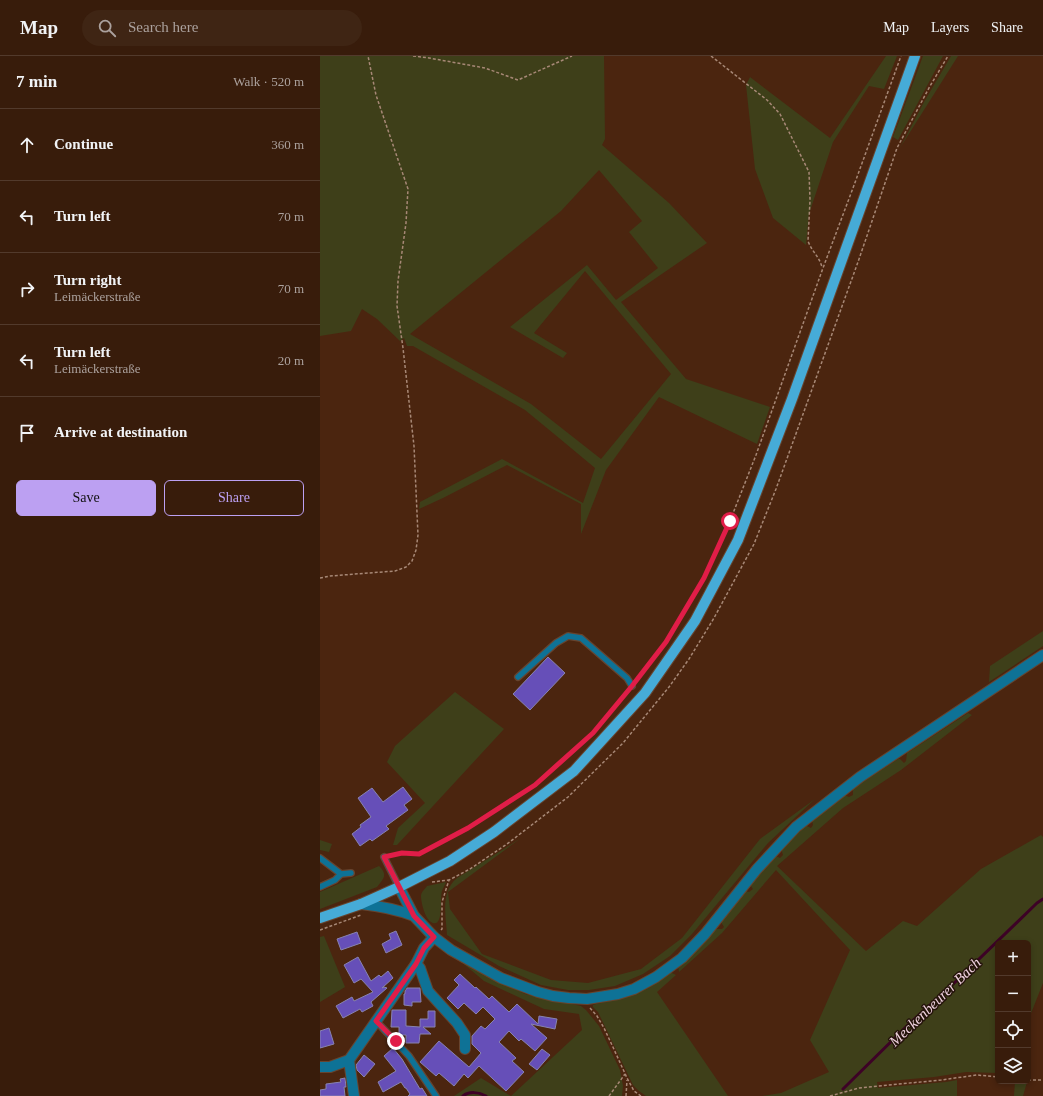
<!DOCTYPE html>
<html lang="en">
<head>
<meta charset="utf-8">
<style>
  :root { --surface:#381c0b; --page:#3f2514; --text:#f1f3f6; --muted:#aba19d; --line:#523a2c; --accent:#bca0f2 }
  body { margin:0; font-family:"Times New Roman",serif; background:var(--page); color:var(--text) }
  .controls { position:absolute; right:12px; bottom:12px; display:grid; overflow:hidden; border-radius:6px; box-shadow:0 2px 6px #0003 }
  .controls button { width:36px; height:36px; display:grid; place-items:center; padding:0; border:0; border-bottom:1px solid var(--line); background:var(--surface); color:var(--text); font:20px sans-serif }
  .stop { position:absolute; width:12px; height:12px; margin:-9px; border:3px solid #e11d48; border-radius:50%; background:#fff }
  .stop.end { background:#e11d48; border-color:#fff; box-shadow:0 1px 4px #0008 }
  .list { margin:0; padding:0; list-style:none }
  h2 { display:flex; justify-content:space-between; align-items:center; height:52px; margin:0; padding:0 16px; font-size:17px }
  h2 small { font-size:13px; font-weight:400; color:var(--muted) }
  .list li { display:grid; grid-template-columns:26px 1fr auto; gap:12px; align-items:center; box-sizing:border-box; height:72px; padding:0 16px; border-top:1px solid var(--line) }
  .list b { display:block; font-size:15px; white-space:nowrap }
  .list p { margin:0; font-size:13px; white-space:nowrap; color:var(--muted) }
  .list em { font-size:13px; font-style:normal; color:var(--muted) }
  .actions { display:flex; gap:8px; padding:12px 16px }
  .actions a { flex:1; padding:9px 0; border:1px solid var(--accent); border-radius:6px; text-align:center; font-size:14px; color:var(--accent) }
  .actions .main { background:var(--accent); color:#111 }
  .icon { flex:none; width:22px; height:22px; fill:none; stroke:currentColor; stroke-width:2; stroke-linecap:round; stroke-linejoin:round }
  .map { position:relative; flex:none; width:723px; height:1040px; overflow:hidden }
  header { display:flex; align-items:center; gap:24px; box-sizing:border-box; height:56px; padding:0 20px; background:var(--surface); border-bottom:1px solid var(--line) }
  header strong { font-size:19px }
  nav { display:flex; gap:22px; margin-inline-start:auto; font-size:14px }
  .search { width:280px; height:36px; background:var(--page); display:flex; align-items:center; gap:10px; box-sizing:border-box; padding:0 14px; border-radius:22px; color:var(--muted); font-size:15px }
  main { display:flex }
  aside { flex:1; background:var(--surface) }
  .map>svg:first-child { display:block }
  .green { fill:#3e3f19; fill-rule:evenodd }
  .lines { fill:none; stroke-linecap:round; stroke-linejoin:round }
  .stream { stroke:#3d0226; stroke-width:3 }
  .building { fill:#664fb8; stroke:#8883af }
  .service-casing { stroke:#67442f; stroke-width:8 }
  .minor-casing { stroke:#67442f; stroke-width:12 }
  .tertiary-casing { stroke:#67442f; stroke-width:12 }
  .primary-casing { stroke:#67442f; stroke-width:12 }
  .path { stroke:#a78876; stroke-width:1.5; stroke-dasharray:3 2; stroke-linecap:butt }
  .service { stroke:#0e7296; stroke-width:5.5 }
  .minor { stroke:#0e7296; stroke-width:10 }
  .tertiary { stroke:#0e7296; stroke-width:10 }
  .primary { stroke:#46abd7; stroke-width:10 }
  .route { stroke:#e11d48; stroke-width:5 }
  .labels { text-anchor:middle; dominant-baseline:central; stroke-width:3; stroke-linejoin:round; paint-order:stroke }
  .water-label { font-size:15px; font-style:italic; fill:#f0d2df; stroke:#25140b }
</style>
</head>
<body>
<header>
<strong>Map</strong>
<div class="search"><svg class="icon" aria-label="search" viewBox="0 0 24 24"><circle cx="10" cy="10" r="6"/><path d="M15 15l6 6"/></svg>Search here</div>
<nav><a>Map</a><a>Layers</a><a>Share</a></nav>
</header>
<main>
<aside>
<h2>7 min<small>Walk · 520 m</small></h2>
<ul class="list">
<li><svg class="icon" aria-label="ahead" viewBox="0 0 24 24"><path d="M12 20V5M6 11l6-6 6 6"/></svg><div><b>Continue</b></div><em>360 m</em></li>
<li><svg class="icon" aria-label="left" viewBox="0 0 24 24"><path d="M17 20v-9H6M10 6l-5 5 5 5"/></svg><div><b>Turn left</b></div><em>70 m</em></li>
<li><svg class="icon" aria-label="right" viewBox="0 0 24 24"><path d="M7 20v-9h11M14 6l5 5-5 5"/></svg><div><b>Turn right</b><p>Leimäckerstraße</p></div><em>70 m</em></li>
<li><svg class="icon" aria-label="left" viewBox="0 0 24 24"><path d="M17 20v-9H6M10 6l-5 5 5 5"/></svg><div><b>Turn left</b><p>Leimäckerstraße</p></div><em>20 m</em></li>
<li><svg class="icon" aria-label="arrive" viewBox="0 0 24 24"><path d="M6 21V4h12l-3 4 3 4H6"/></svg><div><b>Arrive at destination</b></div></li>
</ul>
<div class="actions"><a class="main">Save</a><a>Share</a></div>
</aside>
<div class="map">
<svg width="723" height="1040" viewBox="0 0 723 1040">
  <rect width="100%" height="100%" fill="#4b250f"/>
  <g class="green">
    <path d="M0,0H284L285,83L282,89L349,147L387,187L301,246L366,323L450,351L437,388L339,341L286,414L261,478V448L187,409L123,442L99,453L100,446L182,403L263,447L275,412L239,382L205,354L93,290H87L84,282L80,285L57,263L42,253L31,275L0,280ZM279,114L322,165L309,176L338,212L296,244L267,209L190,271L243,302L247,297L214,277L265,215L351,318L281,403L211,348L90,278L241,155Z"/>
    <path d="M566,0H577L564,33L549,30L513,86L489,158L486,189L453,162L435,113L426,29L430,21L510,82Z"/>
    <path d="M603,0H623L578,84L573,81Z"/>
    <path d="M631,0H638L580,92L604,46Z"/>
    <path d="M723,575V590L669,626L670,610Z"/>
    <path d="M135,636L184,673L77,789H73L78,772L105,747L67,706L75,690Z"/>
    <path d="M648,657L652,659L581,714L523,752L457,810L546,895L583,865L597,870L661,813L721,779L723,781V927L708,965V887H678V1017L646,1016L614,1021L557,1026L558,1032L626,1026L637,1024V1040H442L461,1037L509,1016L490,984L530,894L456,814L402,877L359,916L358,910L395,873H402L404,871L401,866L425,835L429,836L433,833L430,829L454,799L460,802L463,799L461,792L485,769L491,772L493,769L492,764L524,739L529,741L533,739V732L578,703H580L584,707L586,705L587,697Z"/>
    <path d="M495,743L448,787L372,878L350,900L323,918L295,930L269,934H248L221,929L179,910L127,879C126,860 120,836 137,822L201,782L128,836L130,853L162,898L231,924L268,927L321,913L362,882L440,783Z"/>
    <path d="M0,784L12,788L9,796L0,794Z"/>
    <path d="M59,810C68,819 64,822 57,831L0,853V836Z"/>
    <path d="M126,826C125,829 123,832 122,835C120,841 123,865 116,867C106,869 101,847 101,840C101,836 105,833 107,830Z"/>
    <path d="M4,880L25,931L0,946V881Z"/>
    <path d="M139,904L205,938L261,950L266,954L279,970L300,1014L303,1030L302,1040H134L161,1022L191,1040L262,974L259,958L224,953L164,925Z"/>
    <path d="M350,916L356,919L337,936L408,1040H326L319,1035L313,1029L278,956L273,951V949L276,948L302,942Z"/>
    <path d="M695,1025L707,1026L703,1040H694Z"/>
  </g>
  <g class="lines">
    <g class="stream">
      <path d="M523,1033L590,967L628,933L717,847L723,843"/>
      <path d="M143,1040C149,1035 159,1036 166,1040"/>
    </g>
  </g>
  <g class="building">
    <path d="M228,601L245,617L210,654L193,638Z"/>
    <path d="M83,731L92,743L84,749L88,754L66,770L69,773L52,785L50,783L40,790L32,778L41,771L40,769L51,761L38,742L52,732L63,746Z"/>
    <path d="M76,875L82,889L66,897L62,888L71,883L69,878Z"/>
    <path d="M37,876L41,887L21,894L17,883Z"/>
    <path d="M38,901L51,925L59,919L61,921L68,915L73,922L62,932L64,931L67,932L51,946L53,950L42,956L40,953L23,962L16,950L32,941L34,945L53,936L41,923L34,927L24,909Z"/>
    <path d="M140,918L155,932L156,931L169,943L172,940L189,956L197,948L218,968L219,960L237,963L235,973L211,968L227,982L215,995L201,983L199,985L189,975L179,986L196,1002L192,1005L204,1016L186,1035L159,1010L148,1022L144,1018L134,1030L119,1017L116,1020L100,1006L119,985L149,1011L161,997L152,988V980L161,970L165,973L175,963L163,951L156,958L144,947L138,953L127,942L139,929L134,924Z"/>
    <path d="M87,932H100L101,946H92V950L84,949V938H85V935Z"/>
    <path d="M86,954V970L100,971V963H108V955H115V971H103L111,978H100L99,987H86V979H79V971H71L72,954Z"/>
    <path d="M9,972L14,988L0,992V975Z"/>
    <path d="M73,992L82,1003L100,1033L102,1032L107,1040H88L90,1038L86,1032H85L81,1026L63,1036L58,1026L76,1015L64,1000Z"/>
    <path d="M222,993L230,999L217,1014L209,1008Z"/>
    <path d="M44,999L55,1008L44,1021L37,1014L36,1009Z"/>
    <path d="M25,1022L26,1031H24L25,1040H0V1034L6,1033V1028L21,1026L20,1023Z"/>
  </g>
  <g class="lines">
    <g class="service-casing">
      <g id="service">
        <path d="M198,621L236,587L248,580L261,582L307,622L312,630"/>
        <path d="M64,801L79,831"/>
        <path d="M0,802L21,818"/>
        <path d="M0,831L15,824L21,818L31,817"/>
        <path d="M56,965L89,1000L116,1040"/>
      </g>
    </g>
    <g class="minor-casing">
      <g id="minor">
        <path d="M96,908L100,912L108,935L137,967L145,979V993"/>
        <path d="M29,1004L34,1040"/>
        <path d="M0,1011H10L29,1004L96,908L104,892L114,881"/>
      </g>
    </g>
    <g class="tertiary-casing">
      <g id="tertiary">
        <path d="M79,831L94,860L114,881L131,894L181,922L218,936L233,940L249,942L267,943L298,938L314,933L336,921L362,902L385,878L437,813L476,771L540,721L723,599"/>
        <path d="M41,848C60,850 76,853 94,860"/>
      </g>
    </g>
    <g class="primary-casing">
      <path id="primary" d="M0,862L41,848L79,831L130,805L174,776L254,715L325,637L375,565L418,484L472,343L595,0"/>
    </g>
    <g class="path">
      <path d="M93,0L109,2L165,12L198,24L252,0"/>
      <path d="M391,0L447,44L460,58L489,116L490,144L488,185C492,196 499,200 502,211"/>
      <path d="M0,522L10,520L75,515L86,511L92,505L96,494L98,479L94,390L83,292L77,250L78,225L86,167L88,133L56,39L48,0"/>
      <path d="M317,624L346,586L384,522L410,465L436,399L503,212L533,132L581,0"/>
      <path d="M72,799L82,797L99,798L148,772L215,729L273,677L307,636"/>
      <path d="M112,826L129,824"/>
      <path d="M0,874L41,859"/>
      <path d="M121,874L122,873V846L129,824L150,813L187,788L248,741L303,687L349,631L369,603L394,562L434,488L456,433L538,206L577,92L610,30L628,0"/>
      <path d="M270,952L277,960L284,972L292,989L307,1022L314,1035L321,1040"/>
      <path d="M708,1024H723"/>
      <path d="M289,1040L305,1018"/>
      <path d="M306,1040L307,1024"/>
      <path d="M510,1040L539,1032L559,1030L621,1024L657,1019L678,1021"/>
    </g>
    <use href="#service" class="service"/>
    <use href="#minor" class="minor"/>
    <use href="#tertiary" class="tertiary"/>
    <use href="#primary" class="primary"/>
  </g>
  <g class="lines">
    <path class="route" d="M76,985L56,965L96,908L104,892L114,881L94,860L64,801L82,797L99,798L148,772L215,729L273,677L312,630L346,586L384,522L410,465"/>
  </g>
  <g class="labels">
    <g class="water-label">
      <text transform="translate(615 946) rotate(-44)">Meckenbeurer Bach</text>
    </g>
  </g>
</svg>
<div class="controls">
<button>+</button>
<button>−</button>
<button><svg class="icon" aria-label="locate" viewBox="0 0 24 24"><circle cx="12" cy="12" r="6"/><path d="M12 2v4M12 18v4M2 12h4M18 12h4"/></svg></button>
<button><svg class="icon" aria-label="layers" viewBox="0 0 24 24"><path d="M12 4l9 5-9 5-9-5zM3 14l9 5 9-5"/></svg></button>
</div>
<div class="stop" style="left:410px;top:465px"></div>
<div class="stop end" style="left:76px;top:985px"></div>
</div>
</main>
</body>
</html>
